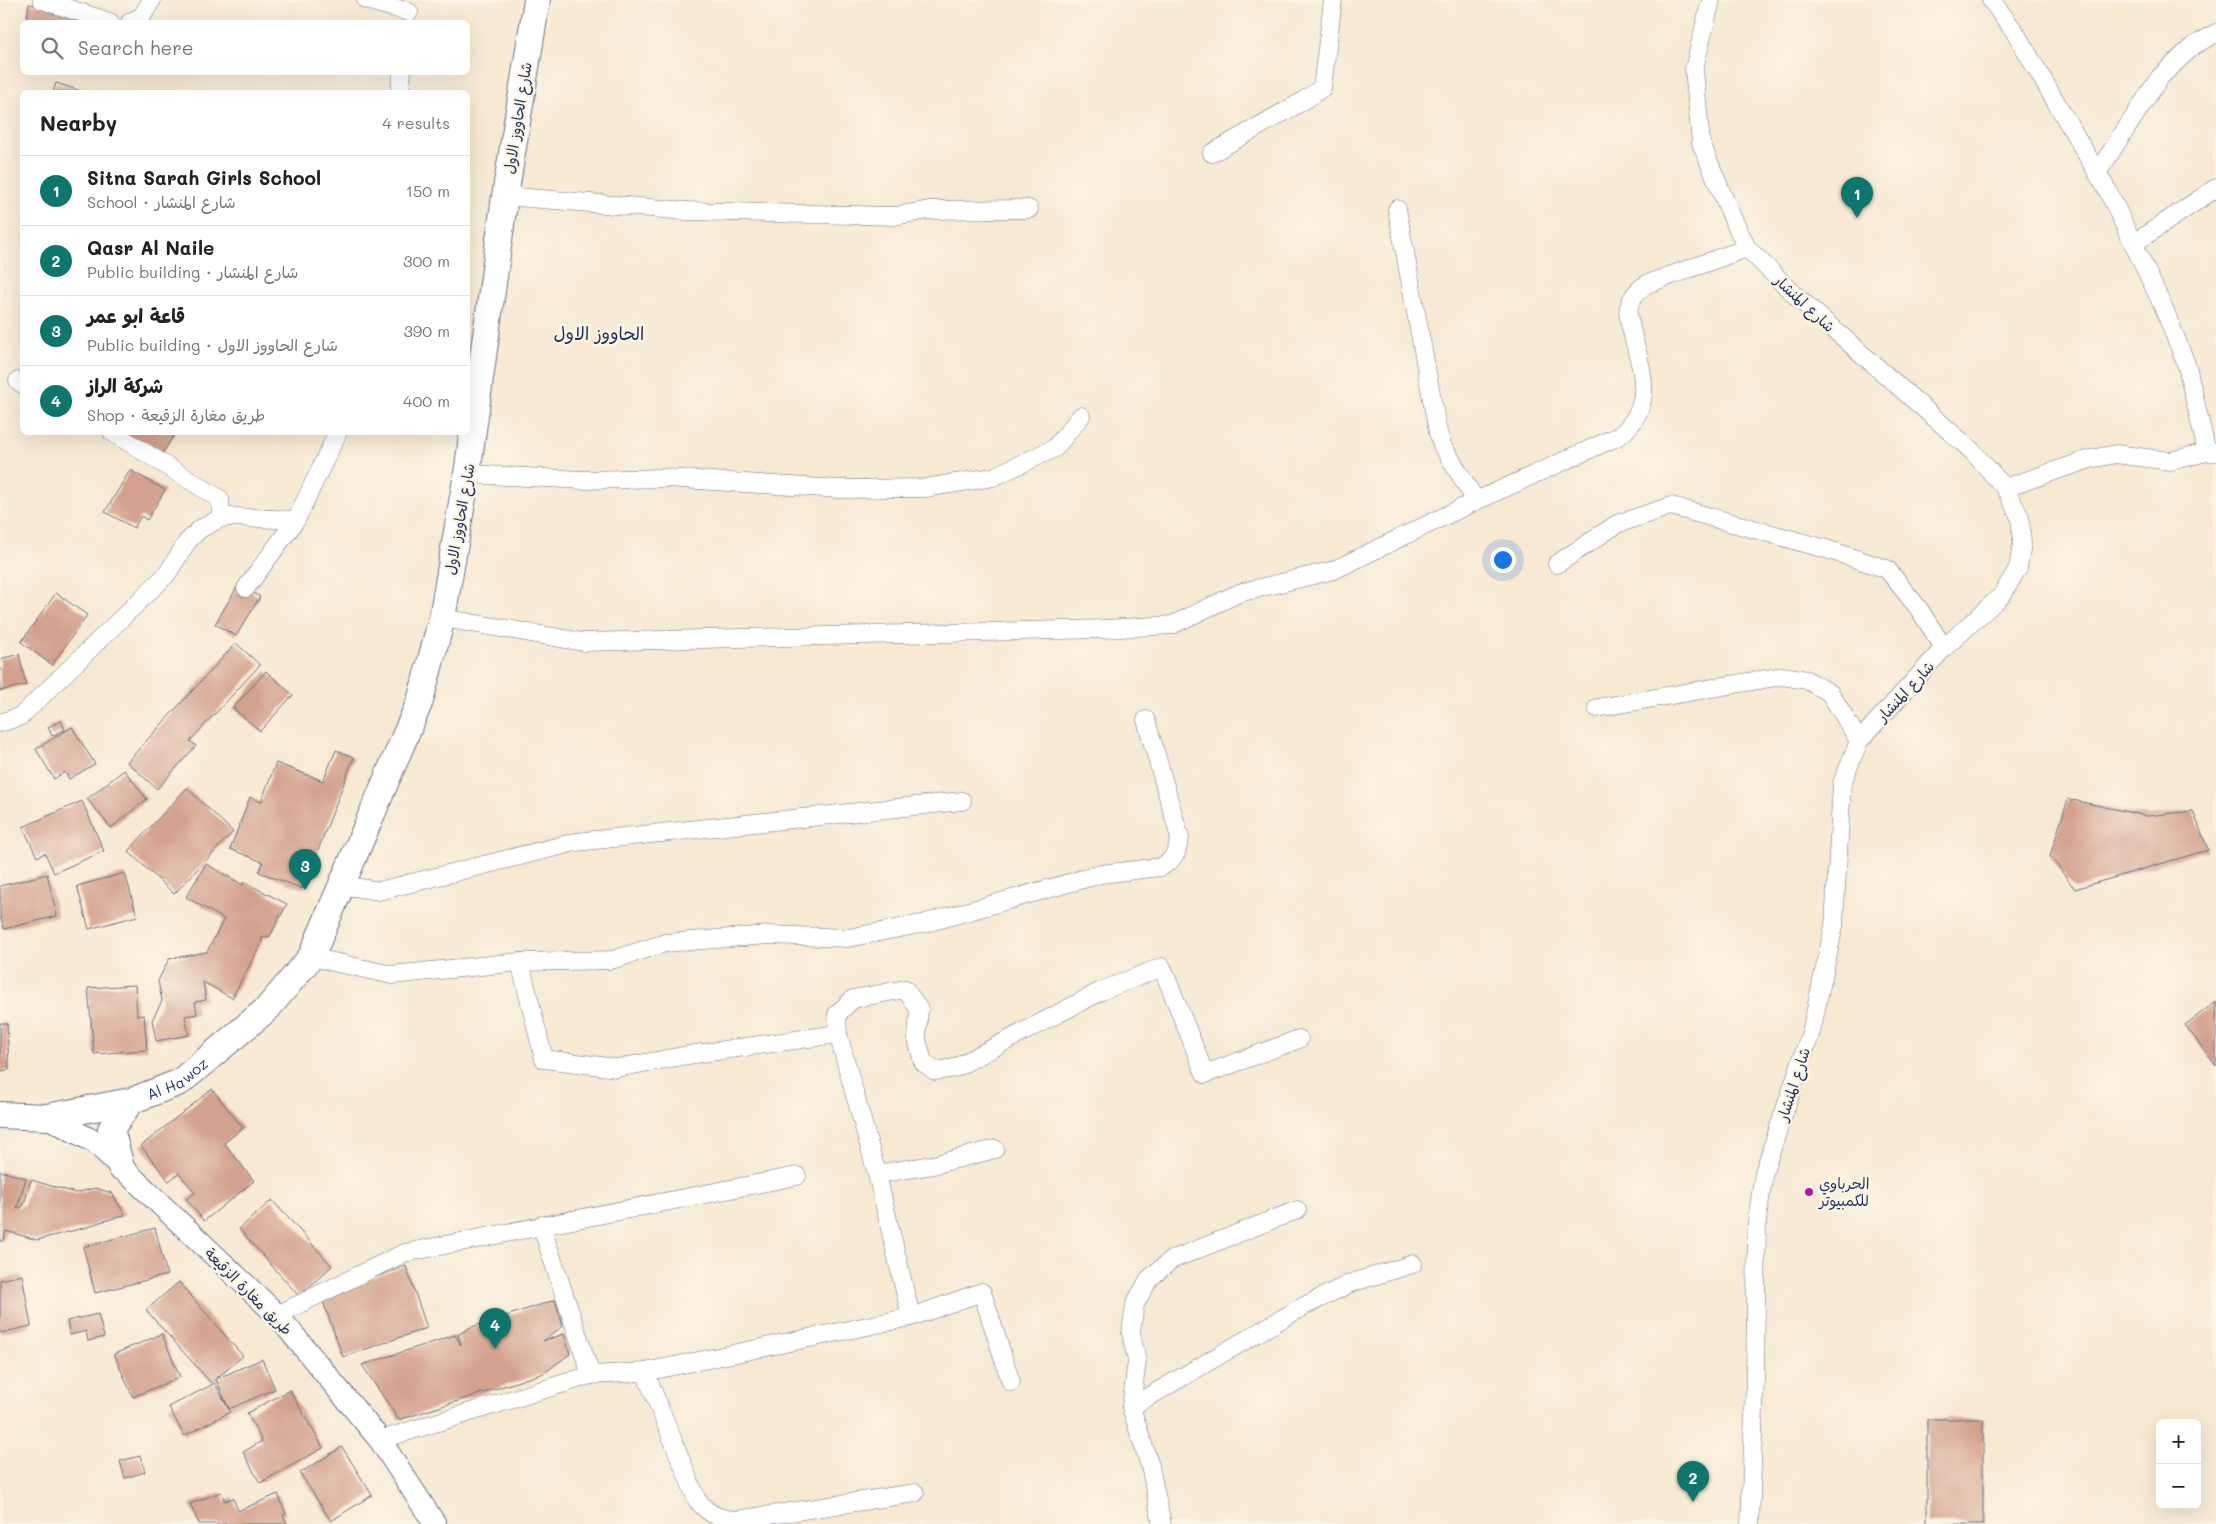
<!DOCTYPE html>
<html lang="en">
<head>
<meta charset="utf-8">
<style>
  :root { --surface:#fff; --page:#f2f2f2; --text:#202124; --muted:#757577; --line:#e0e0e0; --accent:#0f766e }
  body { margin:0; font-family:Mali,"Playpen Sans Arabic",sans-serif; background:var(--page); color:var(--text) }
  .controls { position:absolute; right:15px; bottom:15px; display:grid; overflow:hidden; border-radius:8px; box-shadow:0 5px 20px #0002 }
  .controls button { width:45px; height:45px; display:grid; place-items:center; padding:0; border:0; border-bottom:1px solid var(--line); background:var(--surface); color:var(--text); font:25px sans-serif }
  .you { position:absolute; left:1502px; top:559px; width:18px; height:18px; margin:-12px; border:4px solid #fff; border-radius:50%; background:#1a73e8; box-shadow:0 0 0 8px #1a73e833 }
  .badge { display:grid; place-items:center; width:32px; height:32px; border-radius:50%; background:var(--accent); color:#fff; font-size:16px; font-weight:700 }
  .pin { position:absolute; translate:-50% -41px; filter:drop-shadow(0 1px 2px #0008) }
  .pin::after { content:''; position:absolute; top:26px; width:18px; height:15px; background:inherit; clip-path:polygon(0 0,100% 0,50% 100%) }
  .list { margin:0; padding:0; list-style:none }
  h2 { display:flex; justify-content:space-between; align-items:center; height:65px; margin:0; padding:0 20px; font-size:21px }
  h2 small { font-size:16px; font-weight:400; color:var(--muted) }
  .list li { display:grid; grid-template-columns:32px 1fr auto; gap:15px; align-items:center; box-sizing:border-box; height:70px; padding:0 20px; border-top:1px solid var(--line) }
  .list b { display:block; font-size:19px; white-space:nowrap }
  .list p { margin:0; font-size:16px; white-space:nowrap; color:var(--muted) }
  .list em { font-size:16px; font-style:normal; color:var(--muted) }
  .icon { flex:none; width:28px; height:28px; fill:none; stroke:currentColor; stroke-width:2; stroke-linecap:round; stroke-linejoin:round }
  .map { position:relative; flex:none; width:2216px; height:1524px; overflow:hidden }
  .search { position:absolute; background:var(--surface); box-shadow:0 5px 20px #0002; left:20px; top:20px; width:450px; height:55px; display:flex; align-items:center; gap:12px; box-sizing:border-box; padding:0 18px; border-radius:8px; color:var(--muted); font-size:19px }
  .panel { position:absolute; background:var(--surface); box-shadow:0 5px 20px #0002; left:20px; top:90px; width:450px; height:345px; border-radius:8px }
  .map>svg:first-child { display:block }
  .building { fill:#d3a18d }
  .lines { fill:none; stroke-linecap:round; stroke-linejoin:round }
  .minor-casing { stroke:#687087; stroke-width:19 }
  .tertiary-casing { stroke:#687087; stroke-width:24 }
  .secondary-casing { stroke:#687087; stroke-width:28 }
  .minor { stroke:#fff; stroke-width:18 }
  .tertiary { stroke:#fff; stroke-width:22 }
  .secondary { stroke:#fff; stroke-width:26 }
  .poi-dot { fill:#b5179e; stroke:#fcf5e5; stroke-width:2 }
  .labels { text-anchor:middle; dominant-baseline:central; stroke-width:5; stroke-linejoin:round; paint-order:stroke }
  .street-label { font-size:15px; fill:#1b2f5e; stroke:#fcf5e5 }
  .poi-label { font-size:15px; fill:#1b2f5e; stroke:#fcf5e5; text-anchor:start }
  .quarter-label { font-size:18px; fill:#1b2f5e; stroke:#fcf5e5 }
</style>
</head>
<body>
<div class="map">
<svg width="2216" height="1524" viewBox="0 0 2216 1524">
  <rect width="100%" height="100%" fill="#fcf5e5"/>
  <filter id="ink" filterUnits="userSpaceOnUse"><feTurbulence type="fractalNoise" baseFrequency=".02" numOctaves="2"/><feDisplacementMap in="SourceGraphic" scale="10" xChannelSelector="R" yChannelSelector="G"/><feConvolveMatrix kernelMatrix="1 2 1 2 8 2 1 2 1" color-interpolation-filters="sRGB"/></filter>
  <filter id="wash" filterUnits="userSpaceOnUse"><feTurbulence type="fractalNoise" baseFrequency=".0096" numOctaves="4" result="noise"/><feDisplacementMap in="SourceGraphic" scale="20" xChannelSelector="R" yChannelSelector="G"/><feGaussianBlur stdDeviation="1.12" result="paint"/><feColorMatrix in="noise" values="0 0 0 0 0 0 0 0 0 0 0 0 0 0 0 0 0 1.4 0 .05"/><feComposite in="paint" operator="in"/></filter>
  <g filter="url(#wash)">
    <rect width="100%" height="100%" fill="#f8e9d2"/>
    <g id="blocks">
      <g class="building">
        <path d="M29,4L81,12L79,22H26Z"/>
        <path d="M56,83L81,91L80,92H53Z"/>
        <path d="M124,432H176L160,457Z"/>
        <path d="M130,470L165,490L147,520L141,516L134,528L105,512Z"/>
        <path d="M239,584L260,597L236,636L215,624Z"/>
        <path d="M56,593L87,615L52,665L21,642Z"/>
        <path d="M236,643L260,665L190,741L196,746L157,789L127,762Z"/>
        <path d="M19,654L26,685L0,691V659Z"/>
        <path d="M266,671L293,695L260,731L233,708Z"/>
        <path d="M61,721L65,730L52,736L48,727Z"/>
        <path d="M72,727L95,764L69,779L65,772L54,779L36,749Z"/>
        <path d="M336,750L354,757L303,889L259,872L263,862L230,849L250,797L261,802L276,763L323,781Z"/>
        <path d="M124,770L147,799L111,828L87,799Z"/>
        <path d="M187,788L233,832L174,894L128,851Z"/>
        <path d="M2068,799L2147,816L2193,811L2208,850L2075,889L2050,856Z"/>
        <path d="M82,801L104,851L54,873L45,853L37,857L23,827Z"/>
        <path d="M206,864L243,885L244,882L287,904L270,936L262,938V942L232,998L203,982L206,1000L195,1002L197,1014L185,1016L189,1035L156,1041L152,1020L162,1001L158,981L169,959L207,952L224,919L186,897Z"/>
        <path d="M125,873L137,916L89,929L77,886Z"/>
        <path d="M47,874L57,916L4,929L0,915V886Z"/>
        <path d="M135,985L137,1016L144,1015L147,1050L94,1054L88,988Z"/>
        <path d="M2216,1002V1066L2185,1025Z"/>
        <path d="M0,1023H7L9,1070L0,1071Z"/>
        <path d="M212,1089L243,1128L224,1143L254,1181L204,1221L186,1199L195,1193L179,1173L169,1181L141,1146Z"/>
        <path d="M0,1171L26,1178L17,1209L24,1205L31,1180L76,1193L95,1188L112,1193L125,1215L97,1223L91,1226L37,1240L6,1231L4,1239L0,1242Z"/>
        <path d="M272,1200L332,1266L299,1296L239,1229Z"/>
        <path d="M155,1228L167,1275L95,1293L83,1247Z"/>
        <path d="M406,1266L427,1328L343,1357L321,1296Z"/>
        <path d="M22,1275L31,1326L0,1333V1280Z"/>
        <path d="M179,1282L243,1356L211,1383L146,1310Z"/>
        <path d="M555,1300L563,1326L543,1341L564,1334L570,1354L544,1373L399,1420L362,1365L455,1335L461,1345L458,1335L469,1328Z"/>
        <path d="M98,1314L104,1337L88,1341L86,1331L70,1335L67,1321Z"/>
        <path d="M162,1334L180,1377L133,1397L114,1354Z"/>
        <path d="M262,1359L275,1389L229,1409L216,1379Z"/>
        <path d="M215,1383L230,1412L184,1436L169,1407Z"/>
        <path d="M290,1390L323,1448L260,1483L243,1452L262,1441L247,1413Z"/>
        <rect x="1927" y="1419" width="56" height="105"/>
        <path d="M342,1447L372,1495L331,1521L300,1473Z"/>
        <path d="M140,1456L145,1472L125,1478L120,1461Z"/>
        <path d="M221,1492L225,1501L233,1498L238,1511L278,1494L286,1514L283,1515L287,1524H199L190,1504Z"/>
      </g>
    </g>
  </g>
  <g filter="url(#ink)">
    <use href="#blocks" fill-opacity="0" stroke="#687087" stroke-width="1"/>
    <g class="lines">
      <g class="minor-casing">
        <g id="minor">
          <path d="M42,0L110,22"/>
          <path d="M366,0L409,12"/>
          <path d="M1711,0L1694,69L1701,143L1732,217L1747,248L1796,296L1972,451L2005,488L2020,517L2022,543L2018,568L2002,595L1944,648L1859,741L1842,783L1834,926L1811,1032L1764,1172L1757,1221L1755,1379L1750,1524"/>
          <path d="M1991,0L2015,32L2109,193L2163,306L2187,366L2207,452"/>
          <path d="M130,22L142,16L152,0"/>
          <path d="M400,92L402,72"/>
          <path d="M1212,153L1303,101L1322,88L1333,0"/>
          <path d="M2097,173L2160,77L2193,46L2216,33"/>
          <path d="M505,196L687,211L895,216L929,210L1029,209"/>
          <path d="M1397,209L1438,432L1442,445L1476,501"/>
          <path d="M2133,244L2216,188"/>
          <path d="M18,381L22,384"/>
          <path d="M112,432L220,499L221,518"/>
          <path d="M467,474L583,480L666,478L839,489L925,488L993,477L1055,448L1081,416"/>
          <path d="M2005,488L2090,459L2116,454L2170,461L2207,452H2216"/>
          <path d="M1557,564L1617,524L1671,506L1826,549L1887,569L1919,609L1944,648"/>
          <path d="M246,588L296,520L338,432"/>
          <path d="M442,618L583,642L1103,629L1172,625L1239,593L1334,570L1476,501L1619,436C1663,400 1635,359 1628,313C1629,300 1635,291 1647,284L1747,248"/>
          <path d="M1597,708L1782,676L1807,680L1830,693L1859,741"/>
          <path d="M0,723L21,716L167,574L187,542L200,529L221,518L233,517L296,520"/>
          <path d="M342,885L379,891L576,842L962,801"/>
          <path d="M311,957L392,975L520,962L612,960L665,943L769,935L848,938L926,923L1101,874L1161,867L1170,861L1176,853L1180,838L1146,720"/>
          <path d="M520,962L544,1059L617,1068L688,1055L838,1034"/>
          <path d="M877,1174L933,1165L995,1149"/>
          <path d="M541,1225L591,1375"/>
          <path d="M277,1315L404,1253L797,1176"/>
          <path d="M911,1317L877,1174L838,1034L837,1014L853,999L905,989L919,1009L917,1039L923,1062L935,1071L955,1068L1101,991L1162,967L1205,1074L1299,1039"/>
          <path d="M645,1372L697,1500C709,1515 723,1522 743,1519L915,1493"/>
          <path d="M1131,1407L1302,1307L1351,1283L1413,1264"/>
          <path d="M380,1440L591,1375L645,1372L911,1317L982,1292L1011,1382"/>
          <path d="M1162,1524L1150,1466L1131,1407L1137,1361L1131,1333L1135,1304L1149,1279L1171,1260L1297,1210"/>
        </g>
      </g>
      <g class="tertiary-casing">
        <path id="tertiary" d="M47,1117L95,1142L277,1315L380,1440L435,1524"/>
      </g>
      <g class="secondary-casing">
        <g id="secondary">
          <path id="s1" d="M0,1115L47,1117L131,1101L180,1082L267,1009L311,957L420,701L442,618L467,474L505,196L537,0"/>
          <path d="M121,1167L111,1129L131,1101"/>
        </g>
      </g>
      <use href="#minor" class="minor"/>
      <use href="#tertiary" class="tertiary"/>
      <use href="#secondary" class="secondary"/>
    </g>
  </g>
  <circle class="poi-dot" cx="1809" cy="1192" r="5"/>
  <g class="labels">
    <g class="street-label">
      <text transform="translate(517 118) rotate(-81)">شارع الحاووز الاول</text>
      <text transform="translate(1805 303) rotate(43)">شارع المنشار</text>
      <text transform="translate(459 519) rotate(-80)">شارع الحاووز الاول</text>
      <text transform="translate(1905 691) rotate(-47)">شارع المنشار</text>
      <text stroke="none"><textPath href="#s1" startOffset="184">Al Hawoz</textPath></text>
      <text transform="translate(1793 1084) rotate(-72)">شارع المنشار</text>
      <text transform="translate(249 1291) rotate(45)">طريق مغارة الزقيعة</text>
    </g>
    <g class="poi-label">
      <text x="1819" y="1183">الحرباوي<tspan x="1819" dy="17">للكمبيوتر</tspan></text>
    </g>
    <g class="quarter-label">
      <text x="599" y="333">الحاووز الاول</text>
    </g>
  </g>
</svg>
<div class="controls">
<button>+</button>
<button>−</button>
</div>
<div class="you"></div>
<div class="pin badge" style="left:1857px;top:218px">1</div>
<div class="pin badge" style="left:1693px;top:1502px">2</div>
<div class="pin badge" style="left:305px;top:890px">3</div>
<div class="pin badge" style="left:495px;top:1349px">4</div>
<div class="search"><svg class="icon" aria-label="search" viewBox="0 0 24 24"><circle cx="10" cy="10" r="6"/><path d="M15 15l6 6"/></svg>Search here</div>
<section class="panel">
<h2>Nearby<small>4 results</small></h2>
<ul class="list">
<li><span class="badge">1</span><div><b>Sitna Sarah Girls School</b><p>School · شارع المنشار</p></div><em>150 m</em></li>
<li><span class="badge">2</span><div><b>Qasr Al Naile</b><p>Public building · شارع المنشار</p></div><em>300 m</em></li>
<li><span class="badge">3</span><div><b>قاعة ابو عمر</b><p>Public building · شارع الحاووز الاول</p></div><em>390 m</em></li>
<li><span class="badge">4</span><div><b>شركة الراز</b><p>Shop · طريق مغارة الزقيعة</p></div><em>400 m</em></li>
</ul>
</section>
</div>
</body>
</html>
